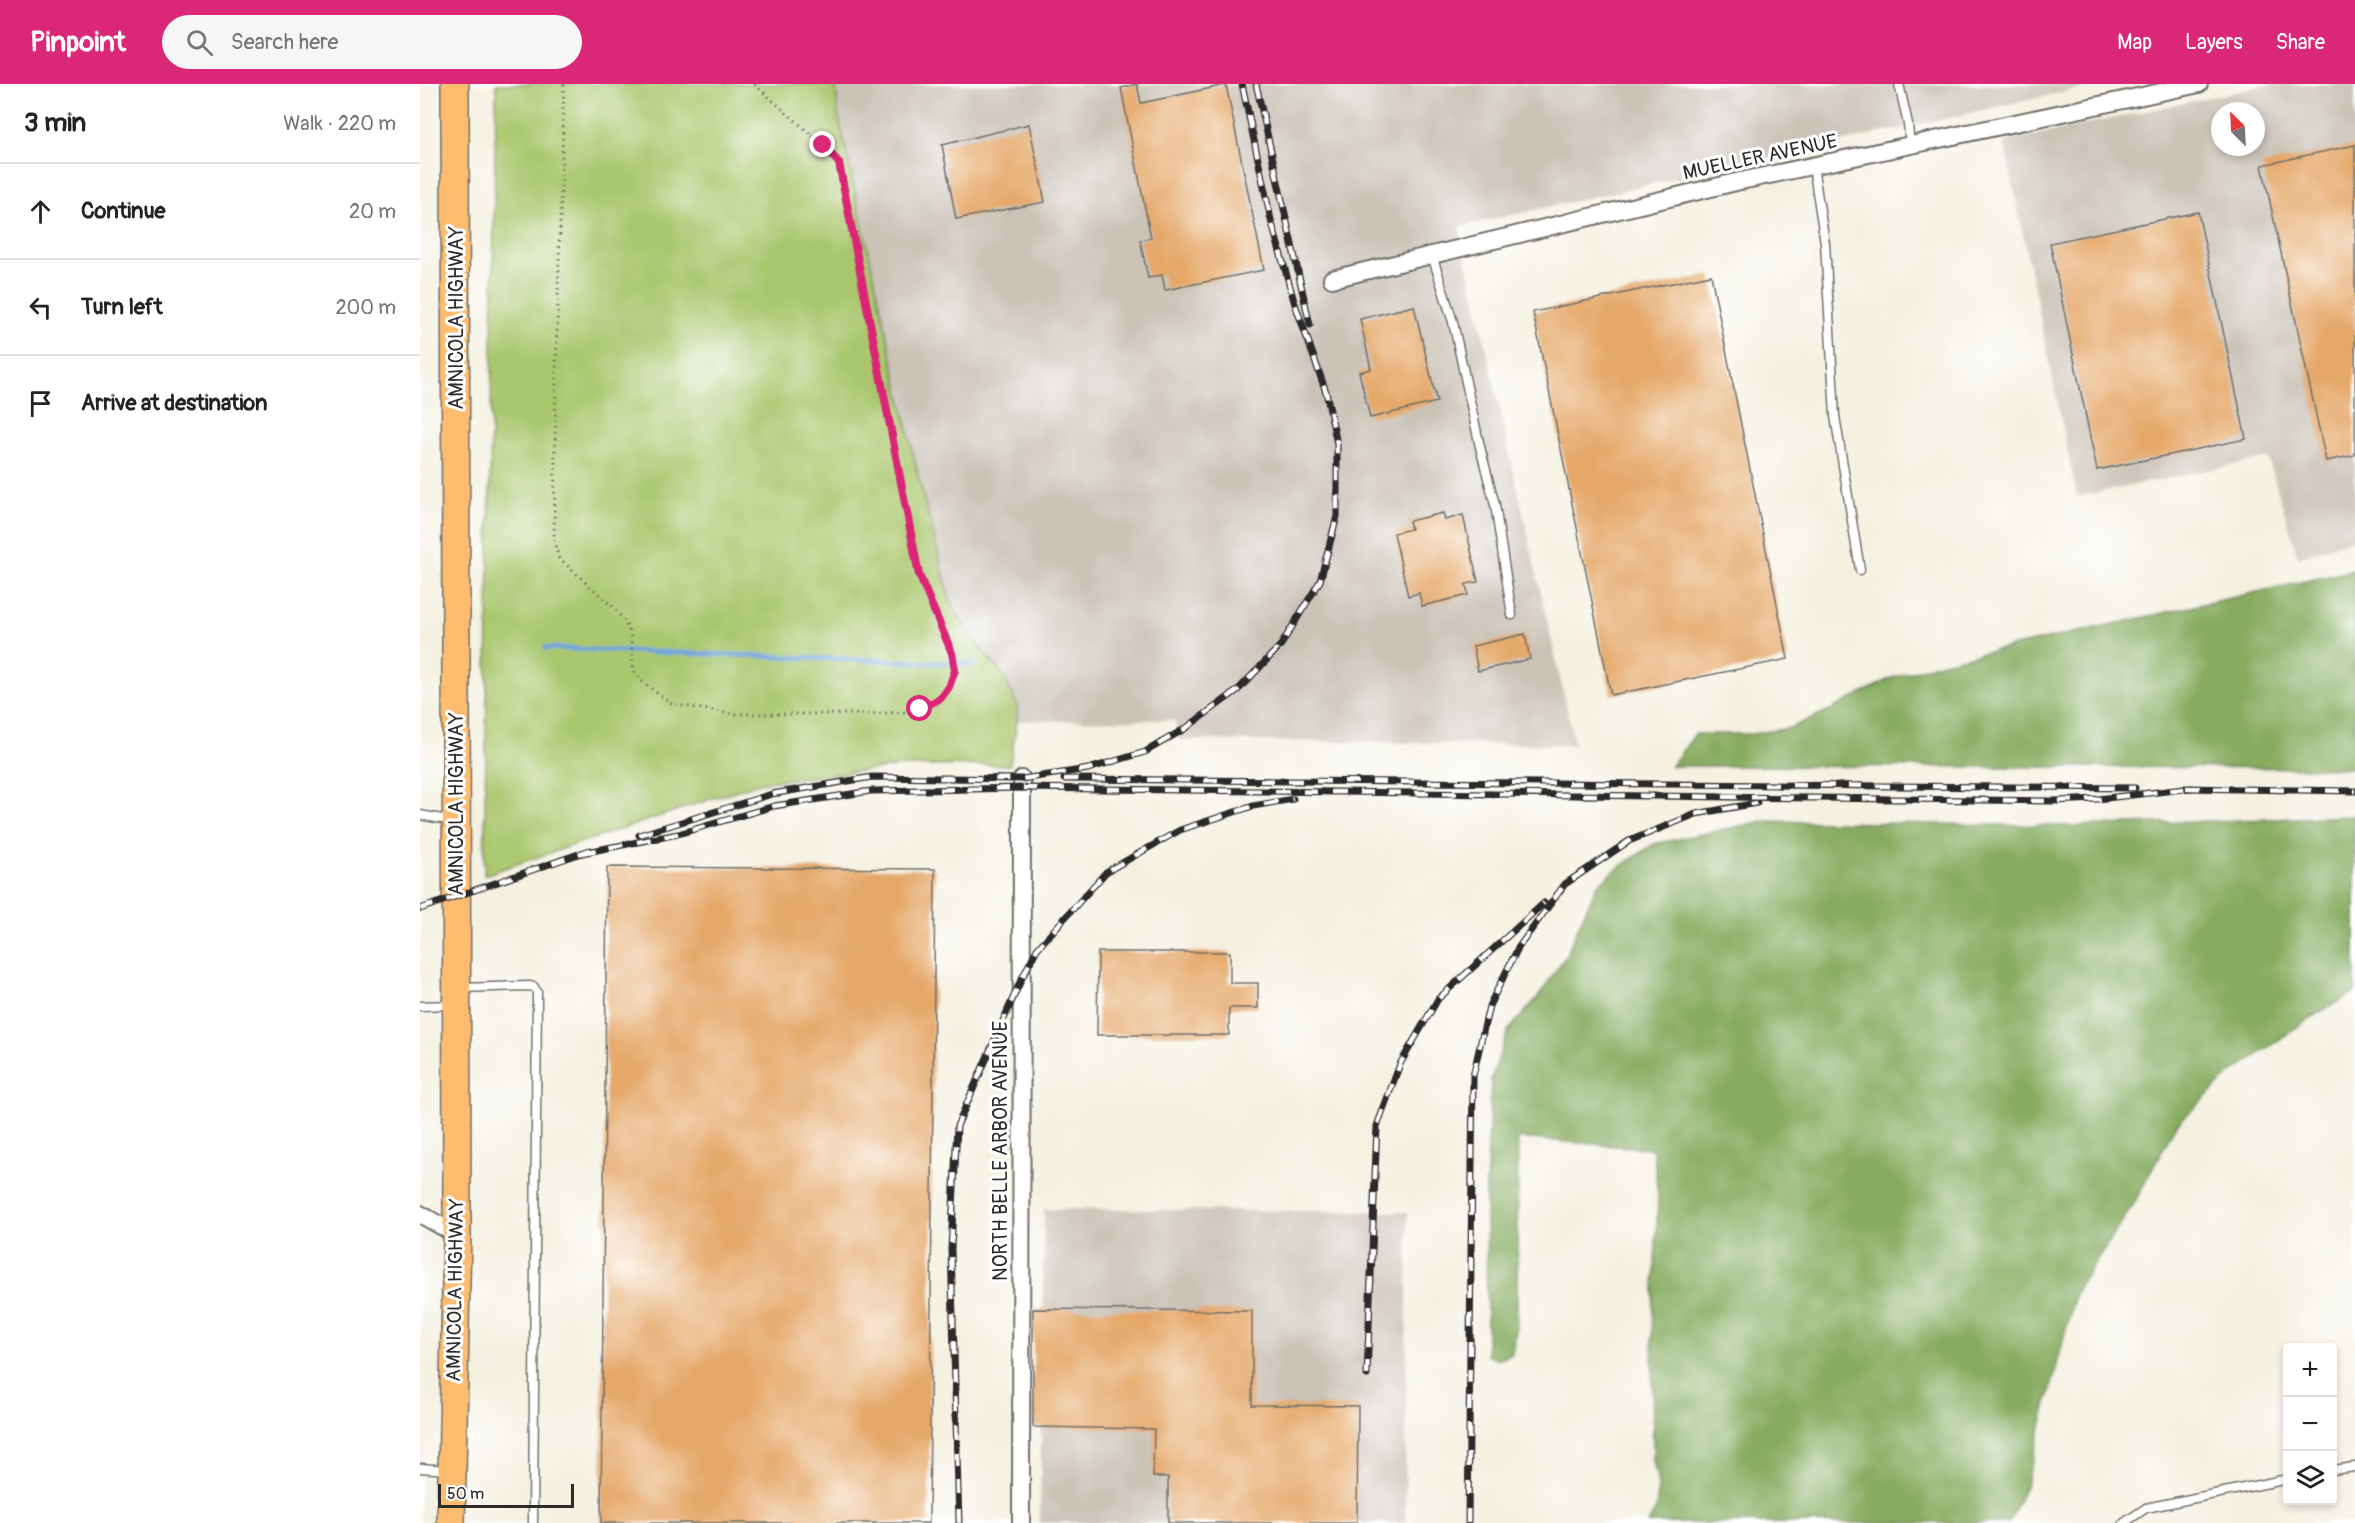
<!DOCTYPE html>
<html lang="en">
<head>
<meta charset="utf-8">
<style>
  :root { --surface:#fff; --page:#f6f6f6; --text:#222; --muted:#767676; --line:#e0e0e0; --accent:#db2777 }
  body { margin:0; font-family:Pangolin,sans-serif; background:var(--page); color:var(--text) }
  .controls { position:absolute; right:18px; bottom:18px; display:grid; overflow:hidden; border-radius:6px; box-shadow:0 3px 9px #0003 }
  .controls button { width:54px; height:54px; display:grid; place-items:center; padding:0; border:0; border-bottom:2px solid var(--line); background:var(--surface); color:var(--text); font:30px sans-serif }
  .compass { position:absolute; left:1791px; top:18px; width:54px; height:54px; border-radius:50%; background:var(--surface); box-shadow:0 3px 9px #0003; rotate:336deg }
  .scale { position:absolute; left:18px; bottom:15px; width:136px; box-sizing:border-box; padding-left:6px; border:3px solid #2b2b2b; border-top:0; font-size:16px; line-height:21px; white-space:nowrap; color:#2b2b2b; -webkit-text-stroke:4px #fff; paint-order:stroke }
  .stop { position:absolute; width:18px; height:18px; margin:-14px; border:4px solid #db2777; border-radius:50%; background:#fff }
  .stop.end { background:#db2777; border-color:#fff; box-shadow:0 2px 6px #0008 }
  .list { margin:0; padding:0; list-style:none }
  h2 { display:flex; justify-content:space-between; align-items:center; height:78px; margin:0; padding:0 24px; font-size:26px }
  h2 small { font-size:20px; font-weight:400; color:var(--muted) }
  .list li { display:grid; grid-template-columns:39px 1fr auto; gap:18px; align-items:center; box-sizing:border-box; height:96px; padding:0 24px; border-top:2px solid var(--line) }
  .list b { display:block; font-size:22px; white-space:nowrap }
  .list em { font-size:20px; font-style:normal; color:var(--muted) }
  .icon { flex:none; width:33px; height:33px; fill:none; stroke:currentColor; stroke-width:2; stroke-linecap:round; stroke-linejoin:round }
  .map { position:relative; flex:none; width:1935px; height:1439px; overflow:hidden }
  header { display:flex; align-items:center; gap:36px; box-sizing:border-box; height:84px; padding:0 30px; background:var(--accent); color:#fff }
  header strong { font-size:28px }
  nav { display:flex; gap:33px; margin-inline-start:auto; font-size:21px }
  .search { width:420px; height:54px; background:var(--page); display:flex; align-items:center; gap:15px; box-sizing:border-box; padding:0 21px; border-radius:33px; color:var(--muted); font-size:22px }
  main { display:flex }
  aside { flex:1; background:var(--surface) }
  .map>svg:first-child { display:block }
  .industrial { fill:#cbc3b8; fill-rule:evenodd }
  .green { fill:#aac76e; stroke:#6a794c; stroke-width:1.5 }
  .forest { fill:#87ac61; stroke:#596c46; stroke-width:1.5 }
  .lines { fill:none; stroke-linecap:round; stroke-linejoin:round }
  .stream { stroke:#72a5de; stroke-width:5 }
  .building { fill:#e5a869 }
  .lane-casing { stroke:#71706b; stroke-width:11 }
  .street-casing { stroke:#71706b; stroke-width:20 }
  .primary-casing { stroke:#71706b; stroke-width:30 }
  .path { stroke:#71706b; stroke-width:3; stroke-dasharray:1.5 4.5; stroke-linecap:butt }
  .lane { stroke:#fff; stroke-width:8 }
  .street { stroke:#fff; stroke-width:16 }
  .primary { stroke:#fdbc6f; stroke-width:27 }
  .rail-casing { stroke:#2b2b2b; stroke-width:7 }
  .rail { stroke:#fff; stroke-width:4.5; stroke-dasharray:14; stroke-linecap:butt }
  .route { stroke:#db2777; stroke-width:8 }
  .labels { text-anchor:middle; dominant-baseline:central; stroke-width:6; stroke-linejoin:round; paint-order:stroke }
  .street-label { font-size:20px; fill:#2b2b2b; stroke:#fff }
</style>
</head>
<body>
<header>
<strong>Pinpoint</strong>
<div class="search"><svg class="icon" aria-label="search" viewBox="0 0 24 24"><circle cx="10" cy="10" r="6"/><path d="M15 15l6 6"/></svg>Search here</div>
<nav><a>Map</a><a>Layers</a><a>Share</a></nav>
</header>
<main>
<aside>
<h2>3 min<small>Walk · 220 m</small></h2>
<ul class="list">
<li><svg class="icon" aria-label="ahead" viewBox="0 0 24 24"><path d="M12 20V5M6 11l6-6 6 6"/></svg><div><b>Continue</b></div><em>20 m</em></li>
<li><svg class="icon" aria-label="left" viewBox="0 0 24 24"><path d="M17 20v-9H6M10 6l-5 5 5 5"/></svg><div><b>Turn left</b></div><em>200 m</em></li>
<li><svg class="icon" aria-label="arrive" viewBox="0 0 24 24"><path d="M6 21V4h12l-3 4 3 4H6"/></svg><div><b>Arrive at destination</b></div></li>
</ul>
</aside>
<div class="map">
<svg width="1935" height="1439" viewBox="0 0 1935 1439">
  <rect width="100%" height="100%" fill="#fff"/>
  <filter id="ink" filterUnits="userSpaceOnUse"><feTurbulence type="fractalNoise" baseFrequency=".0167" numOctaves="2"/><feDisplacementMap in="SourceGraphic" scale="12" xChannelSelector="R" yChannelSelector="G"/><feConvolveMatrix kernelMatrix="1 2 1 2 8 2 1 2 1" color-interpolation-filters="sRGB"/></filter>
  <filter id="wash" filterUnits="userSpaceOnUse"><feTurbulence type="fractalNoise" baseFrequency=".008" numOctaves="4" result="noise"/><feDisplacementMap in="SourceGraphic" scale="24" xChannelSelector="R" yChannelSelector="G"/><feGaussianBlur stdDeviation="1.35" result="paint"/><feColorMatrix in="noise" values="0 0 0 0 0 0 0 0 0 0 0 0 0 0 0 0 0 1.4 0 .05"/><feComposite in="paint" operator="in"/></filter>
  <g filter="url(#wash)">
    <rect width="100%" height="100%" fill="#f4f1e1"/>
    <g class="industrial">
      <path d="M416,0H1680L1039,143L1155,661L759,656L754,636L597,637V621L584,592L552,554L532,523L498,392L418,30Z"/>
      <path d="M1851,0H1935V455L1878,473L1848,374L1657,413L1584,58ZM1800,27H1836V63H1800Z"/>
      <path d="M624,1125L988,1128L985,1439H620Z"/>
    </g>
    <path class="green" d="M76,0H416L418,30L498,392L532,523L552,554L584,592L597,621V637L590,681L485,682L339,699L64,791Z"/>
    <g class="forest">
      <path d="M1935,486V684L1251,682L1275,650H1331L1370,644L1414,624L1469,595L1523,578Z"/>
      <path d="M1935,732V908L1890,934L1809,991L1756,1041L1713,1121L1656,1207L1607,1397L1589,1439H1228L1237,1423L1238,1400L1233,1376L1232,1248L1238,1112L1233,1065L1098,1054L1097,1242L1092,1270L1078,1276L1067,1271L1066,1106L1071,996L1088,947L1119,912L1145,873L1177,801L1202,781L1234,760L1343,737L1651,742Z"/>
    </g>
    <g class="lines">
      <path class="stream" d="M125,564L554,580"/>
    </g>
    <g id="blocks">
      <g class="building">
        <path d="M717,0L721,19L806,1L844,186L745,206L742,191L728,194L720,156L731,154L701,4Z"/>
        <path d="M609,40L625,118L536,135L522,61Z"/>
        <path d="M1935,61V371L1906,377L1842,81Z"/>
        <path d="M1778,128L1826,355L1677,386L1630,159Z"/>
        <path d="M1291,191L1368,575L1191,611L1113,228Z"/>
        <path d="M994,222L1017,318L950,334L939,288L951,285L940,235Z"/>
        <path d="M1023,429L1025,436L1043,431L1058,498L1046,500L1048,511L1002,522L999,509L988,512L974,449L991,445L989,437Z"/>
        <path d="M1105,550L1110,575L1058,587L1053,562Z"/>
        <path d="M187,783L515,785L509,1439H181Z"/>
        <path d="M678,868H810V899H838V924H809V951H677Z"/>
        <path d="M613,1225L832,1227V1321L938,1322L937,1439H748V1393H733L734,1345L613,1343Z"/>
      </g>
    </g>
  </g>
  <g filter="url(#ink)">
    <use href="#blocks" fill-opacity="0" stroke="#71706b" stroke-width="1.5"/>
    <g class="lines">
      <g class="lane-casing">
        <g id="lane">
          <path d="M1479,0L1488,40L1490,62"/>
          <path d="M1393,82L1405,159L1415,332L1440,486"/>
          <path d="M1012,171L1033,238L1060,363L1075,421L1092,531"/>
          <path d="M0,731L33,737"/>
          <path d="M39,904L109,902L114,903L117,908L113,1439"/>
          <path d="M0,922L33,921"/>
          <path d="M0,1384L29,1386"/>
          <path d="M1912,1386L1935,1383"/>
          <path d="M1704,1439L1726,1424L1868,1395"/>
        </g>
      </g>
      <g class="street-casing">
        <g id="street">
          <path d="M912,195L1316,98L1779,0"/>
          <path d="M0,1130L37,1151"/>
          <path d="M601,1439L602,695"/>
        </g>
      </g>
      <g class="primary-casing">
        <path id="primary" d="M31,1439L37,1151L35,0"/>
      </g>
      <path class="path" d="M144,0L136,282L134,457L139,474L193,523L205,538L210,549L214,587L224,599L252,620L313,630H448L487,628L511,620L521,614L529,603L535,586L532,569L499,491L419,79L403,61L334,0"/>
      <use href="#lane" class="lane"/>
      <use href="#street" class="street"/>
      <use href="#primary" class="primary"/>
      <g class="rail-casing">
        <g id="rail">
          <path d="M836,0L890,241"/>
          <path d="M644,695L1715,704"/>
          <path d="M1766,704L1935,707"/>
          <path d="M219,751L352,710L452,693L602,695L668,685L725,668L766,644L818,606L861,561L900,497L917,432V360L906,308L874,217L851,136L822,0"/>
          <path d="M162,769L258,750L354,722L451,707L602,704L1634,717L1678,715L1772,704"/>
          <path d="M0,825L170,766"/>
          <path d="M947,1291L957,1042L980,980L1018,915L1124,819"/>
          <path d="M539,1439L531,1165L537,1042L601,896L617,865L686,788L760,746L833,722L873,715"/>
          <path d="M1048,1439L1053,992L1069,922L1098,864L1145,800L1209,757L1276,730L1337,719"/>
        </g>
      </g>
      <use href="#rail" class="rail"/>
    </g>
  </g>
  <g class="lines" filter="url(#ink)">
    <path class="route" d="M403,61L419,79L499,491L532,569L535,586L529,603L521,614L500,625"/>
  </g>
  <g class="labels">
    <g class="street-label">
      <text transform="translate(1340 73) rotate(-12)">MUELLER AVENUE</text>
      <text transform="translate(36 234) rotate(-90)">AMNICOLA HIGHWAY</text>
      <text transform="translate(36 720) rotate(-90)">AMNICOLA HIGHWAY</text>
      <text transform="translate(580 1067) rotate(-90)">NORTH BELLE ARBOR AVENUE</text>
      <text transform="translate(35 1206) rotate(-89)">AMNICOLA HIGHWAY</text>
    </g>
  </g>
</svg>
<div class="controls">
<button>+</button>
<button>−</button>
<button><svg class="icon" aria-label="layers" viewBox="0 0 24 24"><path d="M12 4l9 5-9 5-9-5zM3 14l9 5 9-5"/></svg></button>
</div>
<svg class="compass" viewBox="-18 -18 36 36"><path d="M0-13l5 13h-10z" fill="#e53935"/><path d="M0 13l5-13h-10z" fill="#767676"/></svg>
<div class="scale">50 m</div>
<div class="stop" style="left:500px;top:625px"></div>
<div class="stop end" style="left:403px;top:61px"></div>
</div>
</main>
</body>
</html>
